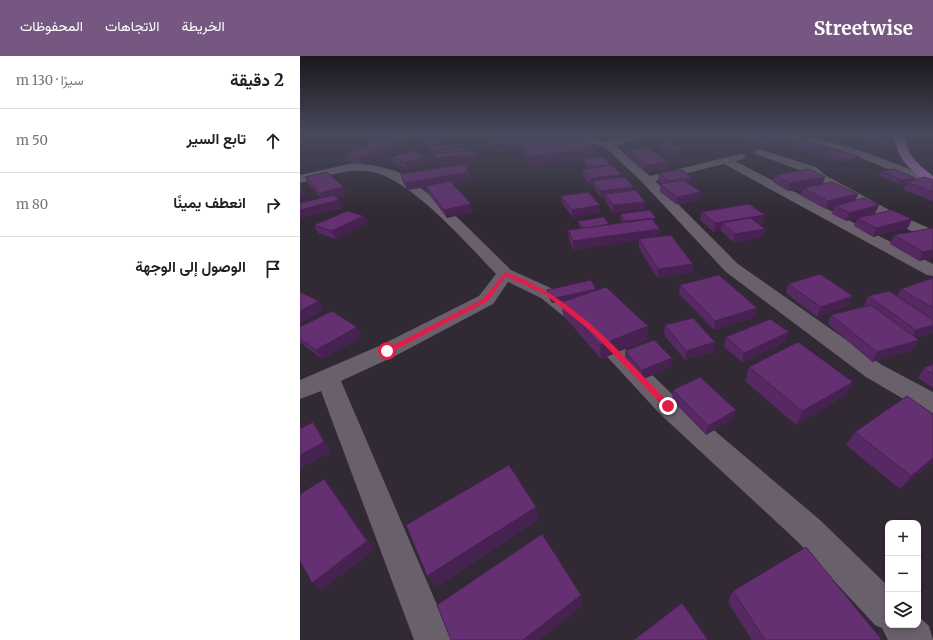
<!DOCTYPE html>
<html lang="ar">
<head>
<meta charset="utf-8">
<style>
  :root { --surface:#fff; --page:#f2f2f2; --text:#202124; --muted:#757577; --line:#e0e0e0; --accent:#755781 }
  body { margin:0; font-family:Merriweather,Vazirmatn,serif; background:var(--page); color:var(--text); direction:rtl }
  .controls { position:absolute; right:12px; bottom:12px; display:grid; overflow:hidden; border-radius:8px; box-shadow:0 2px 6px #0003 }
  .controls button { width:36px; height:36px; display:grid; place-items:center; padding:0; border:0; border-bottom:1px solid var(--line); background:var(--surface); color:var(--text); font:20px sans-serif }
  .stop { position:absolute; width:12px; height:12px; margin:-9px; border:3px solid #e11d48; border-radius:50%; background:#fff }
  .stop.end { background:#e11d48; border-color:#fff; box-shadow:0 1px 4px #0008 }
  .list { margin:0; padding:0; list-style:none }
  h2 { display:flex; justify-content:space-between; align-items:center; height:52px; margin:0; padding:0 16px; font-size:17px }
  h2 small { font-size:13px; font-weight:400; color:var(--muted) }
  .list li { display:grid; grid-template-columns:26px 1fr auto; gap:12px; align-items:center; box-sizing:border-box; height:64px; padding:0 16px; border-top:1px solid var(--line) }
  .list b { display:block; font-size:15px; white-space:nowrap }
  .list em { font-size:13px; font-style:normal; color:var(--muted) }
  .icon { flex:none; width:22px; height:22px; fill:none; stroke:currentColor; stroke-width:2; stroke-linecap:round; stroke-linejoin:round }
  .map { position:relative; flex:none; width:633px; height:584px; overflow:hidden; direction:ltr }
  header { display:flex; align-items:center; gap:24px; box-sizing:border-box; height:56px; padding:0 20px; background:var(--accent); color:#fff }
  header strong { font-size:19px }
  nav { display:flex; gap:22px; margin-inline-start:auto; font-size:14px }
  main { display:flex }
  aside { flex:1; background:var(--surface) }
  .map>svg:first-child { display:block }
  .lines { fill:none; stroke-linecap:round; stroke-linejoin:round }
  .minor { fill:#69606c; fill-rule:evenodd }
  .major { fill:#9a68a8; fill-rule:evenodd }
  .wall { fill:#562962 }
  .shaded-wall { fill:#462250 }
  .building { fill:#643072; stroke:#462250 }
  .route { fill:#e11d48 }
</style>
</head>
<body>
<header>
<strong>Streetwise</strong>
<nav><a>الخريطة</a><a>الاتجاهات</a><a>المحفوظات</a></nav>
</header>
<main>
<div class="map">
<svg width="633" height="584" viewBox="0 0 633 584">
  <rect width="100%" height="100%" fill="#312934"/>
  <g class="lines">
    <g class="minor">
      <path d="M260,78H278L308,86L331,78H346L316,90L350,120L440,98L444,99L446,101L444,103L435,105L633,208V220L627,219L424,108L355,125L438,208L582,309L633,336V358L624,355L566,321L426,216L342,126L305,91L262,80Z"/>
      <path d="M461,78C528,78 572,99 633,122V128H626L540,94L520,89L466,81Z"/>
      <path d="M459,93L516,111L525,119L593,156L633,174V185L583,162L517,125L508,117L455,98L454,96Z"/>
      <path d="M54,107L77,110L96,115L110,123L159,163L211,214L255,234L302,270L377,343L520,464L588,530V569H618V560L629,570L633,584H588L582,572L575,569L498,486L359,357L288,280L241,242L208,226L193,248L95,300L41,325L152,584H114L21,335L0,343V324L79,290L179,240L196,218C168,189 111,123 72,116C48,111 23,121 0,127V119Z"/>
    </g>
    <path class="major" d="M594,78H604C608,101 616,106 633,120V130L629,129C610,112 597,105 594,78Z"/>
  </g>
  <g class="wall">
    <path d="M98,78L130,79L108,83L106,82L108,87L62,108L46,105L43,99L103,81Z"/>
    <path d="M300,78H312L304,81Z"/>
    <path d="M405,78H430L429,81L421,84L404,80Z"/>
    <path d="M439,78H470L477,86L468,90L439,83Z"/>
    <path d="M521,78H553L552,80L542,84Z"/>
    <path d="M568,78H589V82L587,88L569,86Z"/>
    <path d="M269,82L294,93L295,102L310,110L322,119V122L333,135L345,146V153L313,157L305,145V142H301L294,132V129L290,130L283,120V113L287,112L283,107V104L230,110L222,96L221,93L195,96L192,83Z"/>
    <path d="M121,83L141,87L142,89L152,94L165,95L175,102V106L135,109L134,102V98L129,94L128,92H126L122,86Z"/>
    <path d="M490,87L520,93L510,97L489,91Z"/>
    <path d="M358,89L383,95L373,98L358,92Z"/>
    <path d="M328,94L368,106V113L345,116L327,101Z"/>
    <path d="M523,95L559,101L558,105L550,107L522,99Z"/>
    <path d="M91,101L127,107L107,113L93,108Z"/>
    <path d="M581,115L614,124H633V145L603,134L606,127L599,128L579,119Z"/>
    <path d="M169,116L171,124L152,127L173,156L147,162L128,137L126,131L107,134L101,118Z"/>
    <path d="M359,117L391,129L401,136L400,144L376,148L360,136V128H362L358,125Z"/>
    <path d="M475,119L525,121L523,128L556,145L579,149L575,157L546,165L532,158L534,151L526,153L501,140L503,132L515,130L488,135L473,126Z"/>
    <path d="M5,121L47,139L37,141L43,152L21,142L8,128Z"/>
    <path d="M261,140L300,149V157L273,162L262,147Z"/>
    <path d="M401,156L463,167L458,168L465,173L463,181L434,187L421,175V174L414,176L400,164Z"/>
    <path d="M320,158L355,166H354L359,181L393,208L392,217L357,222L339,192V184L273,194L269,183L268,174L281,173L278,169V165L309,168V169L323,167L320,162Z"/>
    <path d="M64,160L67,168L35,183L18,177L14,169Z"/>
    <path d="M557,162L612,163L608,172L573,181L554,170Z"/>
    <path d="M594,179L633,202L619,205L590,188Z"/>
    <path d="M633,222V275L632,277L616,282L613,294L572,306L528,268L531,259L565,250H564L568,240H597L601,233Z"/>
    <path d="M488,228L549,249L517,261L486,237Z"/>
    <path d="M380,229L455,261L414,274L379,238Z"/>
    <path d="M247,234H296L347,284L301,303L263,259L262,246L269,244L252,247L247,238Z"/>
    <path d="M365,269L415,286L413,296L385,304L364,279Z"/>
    <path d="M0,271L62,281L22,303L0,286Z"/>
    <path d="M426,281L486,286L442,306L424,291Z"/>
    <path d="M325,295L371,311L341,324L325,305Z"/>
    <path d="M633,308V332L618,322L624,312Z"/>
    <path d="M449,311L553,326L546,339L496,369L445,325Z"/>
    <path d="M373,334L433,363L406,379L372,344Z"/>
    <path d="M633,358V406L600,433L546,389L555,376Z"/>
    <path d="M433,535L582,584H452L428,546Z"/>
  </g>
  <g class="shaded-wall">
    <path d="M107,78H130V79L108,83Z"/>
    <path d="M304,78H312L304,81Z"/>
    <path d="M428,78H430L429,81L421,84L422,81Z"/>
    <path d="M544,78H553L552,80L542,84Z"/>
    <path d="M478,80L477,86L468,90L470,84Z"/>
    <path d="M106,81L108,87L62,108L59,101Z"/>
    <path d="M269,82L220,87L221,93L195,96L194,89Z"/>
    <path d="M141,87L142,90L128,91V92H126L125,89Z"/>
    <path d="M521,90L520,93L510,97V93Z"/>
    <path d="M152,92V95L134,98L133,95Z"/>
    <path d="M384,92L383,95L373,98V95Z"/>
    <path d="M294,93L295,102L230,110L229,100Z"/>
    <path d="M174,95L175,102V106L135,109L134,102H135L134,99Z"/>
    <path d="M126,100L127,107L107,113L105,106Z"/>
    <path d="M559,101L558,105L550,107L551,104Z"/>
    <path d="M368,106V113L345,116V109Z"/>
    <path d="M310,109V112L289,115V111Z"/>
    <path d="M169,116L171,124L107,134L104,127Z"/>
    <path d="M322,119V126L293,125L294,129L290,130V122Z"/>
    <path d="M525,121L522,128L488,135L490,127Z"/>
    <path d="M392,122L391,129L368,132V125Z"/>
    <path d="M615,122L613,126H607L606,127L599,128L601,124Z"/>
    <path d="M44,131L47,139L23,145L20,137Z"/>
    <path d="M333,131V138H305V142H301L300,135Z"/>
    <path d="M0,133H3L7,140L0,142Z"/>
    <path d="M401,136L400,144L376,148L377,141Z"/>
    <path d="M558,138L555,146L526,153L528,145Z"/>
    <path d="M39,144L43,152L0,163V154Z"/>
    <path d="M345,146V153L313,157V149Z"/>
    <path d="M171,148L173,156L147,162L144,154Z"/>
    <path d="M300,149V157L273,162L272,154Z"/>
    <path d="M579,149L575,157L546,165L549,157Z"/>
    <path d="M465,159L463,167L429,173L422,167L421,174L414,176L415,167Z"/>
    <path d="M64,160L67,168L35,183L31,175Z"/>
    <path d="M356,162L355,166L325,170V165Z"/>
    <path d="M612,163L608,172L573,181L576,172Z"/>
    <path d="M360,173L359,181L273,194V185Z"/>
    <path d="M465,173L463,181L434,187L435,178Z"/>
    <path d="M633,194V202L619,205L623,196Z"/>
    <path d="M393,208L392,217L357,222L358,213Z"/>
    <path d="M296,233V238L252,247L251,243Z"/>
    <path d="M553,240L549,249L517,261L521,251Z"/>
    <path d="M19,245L24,254L0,268V255Z"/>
    <path d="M457,252L455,261L414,274L415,265Z"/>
    <path d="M633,269V275L632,277L611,284L616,274Z"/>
    <path d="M348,270L347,284L301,303L300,289Z"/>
    <path d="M57,271L62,281L22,303L16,294Z"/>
    <path d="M489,276L486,286L442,306L444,297Z"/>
    <path d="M619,284L613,294L572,306L577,296Z"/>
    <path d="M415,286L413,296L385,304L386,295Z"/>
    <path d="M372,302L371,311L341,324L342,314Z"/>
    <path d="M553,326L546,339L496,369L502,355Z"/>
    <path d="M436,354L433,363L406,379L408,370Z"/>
    <path d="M13,366L20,376L31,396L0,413V399Z"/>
    <path d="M633,402V406L600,433L611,420Z"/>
    <path d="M24,423L32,432L75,494L22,534L12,527Z"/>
    <path d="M236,451L239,463L136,532L127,520Z"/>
    <path d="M281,539L283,550L239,584H223Z"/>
  </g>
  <g class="building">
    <path d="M246,78H266L269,82L194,89L192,83Z"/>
    <path d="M412,78H428L422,81Z"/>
    <path d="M447,78H470L478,80L470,84Z"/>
    <path d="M571,78H589V82L571,80Z"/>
    <path d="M91,79L106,81L59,101L43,99Z"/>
    <path d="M136,80L141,87L125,89L121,83Z"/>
    <path d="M282,80L294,93L229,100L220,87Z"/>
    <path d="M500,84L521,90L510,93L490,87Z"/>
    <path d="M368,86L384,92L373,95L358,89Z"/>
    <path d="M148,88L152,92L133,95L128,91Z"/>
    <path d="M164,92L165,95L135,97V99H134V95Z"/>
    <path d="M349,92L368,106L345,109L328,94Z"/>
    <path d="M531,93L559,101L551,104L523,95Z"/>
    <path d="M112,95L126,100L105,106L91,101Z"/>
    <path d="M174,95L173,99L134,102L135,97Z"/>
    <path d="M303,101L310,109L289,111L283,103Z"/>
    <path d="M164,108L169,116L104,127L101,118Z"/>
    <path d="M313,109L322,119L290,122L283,113Z"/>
    <path d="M509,113L525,121L490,127L475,119Z"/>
    <path d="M594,113L615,122L601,124L581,115Z"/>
    <path d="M382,114L392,122L368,125L359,117Z"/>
    <path d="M27,116L44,131L20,137L5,121Z"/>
    <path d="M325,121L333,131L300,135L293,125Z"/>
    <path d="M625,121L633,124V136L607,126Z"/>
    <path d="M383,124L401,136L377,141L360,128Z"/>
    <path d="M150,125L171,148L144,154L126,130Z"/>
    <path d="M532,126L558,138L528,145L503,132Z"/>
    <path d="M0,129L3,133H0Z"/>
    <path d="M336,134L345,146L313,149L305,138Z"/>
    <path d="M288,136L300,149L272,154L261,140Z"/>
    <path d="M34,139L39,144L0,154V147Z"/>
    <path d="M564,142L579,149L549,157L535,150Z"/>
    <path d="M449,148L465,159L415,167L401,156Z"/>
    <path d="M350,154L356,162L325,165L320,158Z"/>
    <path d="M592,154L612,163L576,172L557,162Z"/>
    <path d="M47,155L64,160L31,175L14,169Z"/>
    <path d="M304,161L309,168L283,173L278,165Z"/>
    <path d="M451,162L465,173L435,178L422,167Z"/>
    <path d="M352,163L360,173L273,185L268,174Z"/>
    <path d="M633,172V194L623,196L594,179Z"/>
    <path d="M371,179L393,208L358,213L339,183Z"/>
    <path d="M520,218L553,240L521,251L488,228Z"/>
    <path d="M419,219L457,252L415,265L380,229Z"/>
    <path d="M633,222V252L601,233Z"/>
    <path d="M291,224L296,233L251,243L247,234Z"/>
    <path d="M306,231L348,270L300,289L262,246Z"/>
    <path d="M589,235L633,264V269L616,274L568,240Z"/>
    <path d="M0,236L19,245L0,255Z"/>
    <path d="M571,249L619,284L577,296L531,259Z"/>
    <path d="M32,255L57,271L16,294L0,282V271Z"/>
    <path d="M393,262L415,286L386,295L365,269Z"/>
    <path d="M470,263L489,276L444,297L426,281Z"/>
    <path d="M354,284L372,302L342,314L325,295Z"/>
    <path d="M498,286L553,326L502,355L449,311Z"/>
    <path d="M633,308V318L624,312Z"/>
    <path d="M400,321L436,354L408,370L373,334Z"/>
    <path d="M607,340L633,358V402L611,420L555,376Z"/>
    <path d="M13,366L24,386L0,399V373Z"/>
    <path d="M209,409L236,451L127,520L106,469Z"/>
    <path d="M24,423L67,485L12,527L0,505V438Z"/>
    <path d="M242,478L281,539L223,584H151L137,549Z"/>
    <path d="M506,491L582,584H465L433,535Z"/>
    <path d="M382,547L408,584H334Z"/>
  </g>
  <linearGradient id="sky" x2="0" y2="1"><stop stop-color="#1b171d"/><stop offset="0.49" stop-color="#48495c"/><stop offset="1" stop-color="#48495c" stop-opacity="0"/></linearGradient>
  <rect width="633" height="160" fill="url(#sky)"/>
  <path class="route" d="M205,216C273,239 322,299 370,348V352H365L293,277L246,239L206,220L188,245L89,297H84V294L183,243Z"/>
</svg>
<div class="controls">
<button>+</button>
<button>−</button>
<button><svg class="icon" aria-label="layers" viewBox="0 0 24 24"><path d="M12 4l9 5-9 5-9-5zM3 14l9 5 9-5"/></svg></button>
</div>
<div class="stop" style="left:87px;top:295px"></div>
<div class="stop end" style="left:368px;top:350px"></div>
</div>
<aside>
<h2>2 دقيقة<small>سيرًا · 130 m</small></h2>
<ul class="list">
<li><svg class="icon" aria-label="ahead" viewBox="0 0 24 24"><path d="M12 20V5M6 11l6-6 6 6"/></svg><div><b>تابع السير</b></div><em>50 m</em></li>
<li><svg class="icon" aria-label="right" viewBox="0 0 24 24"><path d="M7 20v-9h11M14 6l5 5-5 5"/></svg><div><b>انعطف يمينًا</b></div><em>80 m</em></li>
<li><svg class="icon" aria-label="arrive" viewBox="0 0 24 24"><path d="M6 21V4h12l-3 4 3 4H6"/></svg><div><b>الوصول إلى الوجهة</b></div></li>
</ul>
</aside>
</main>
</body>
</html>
